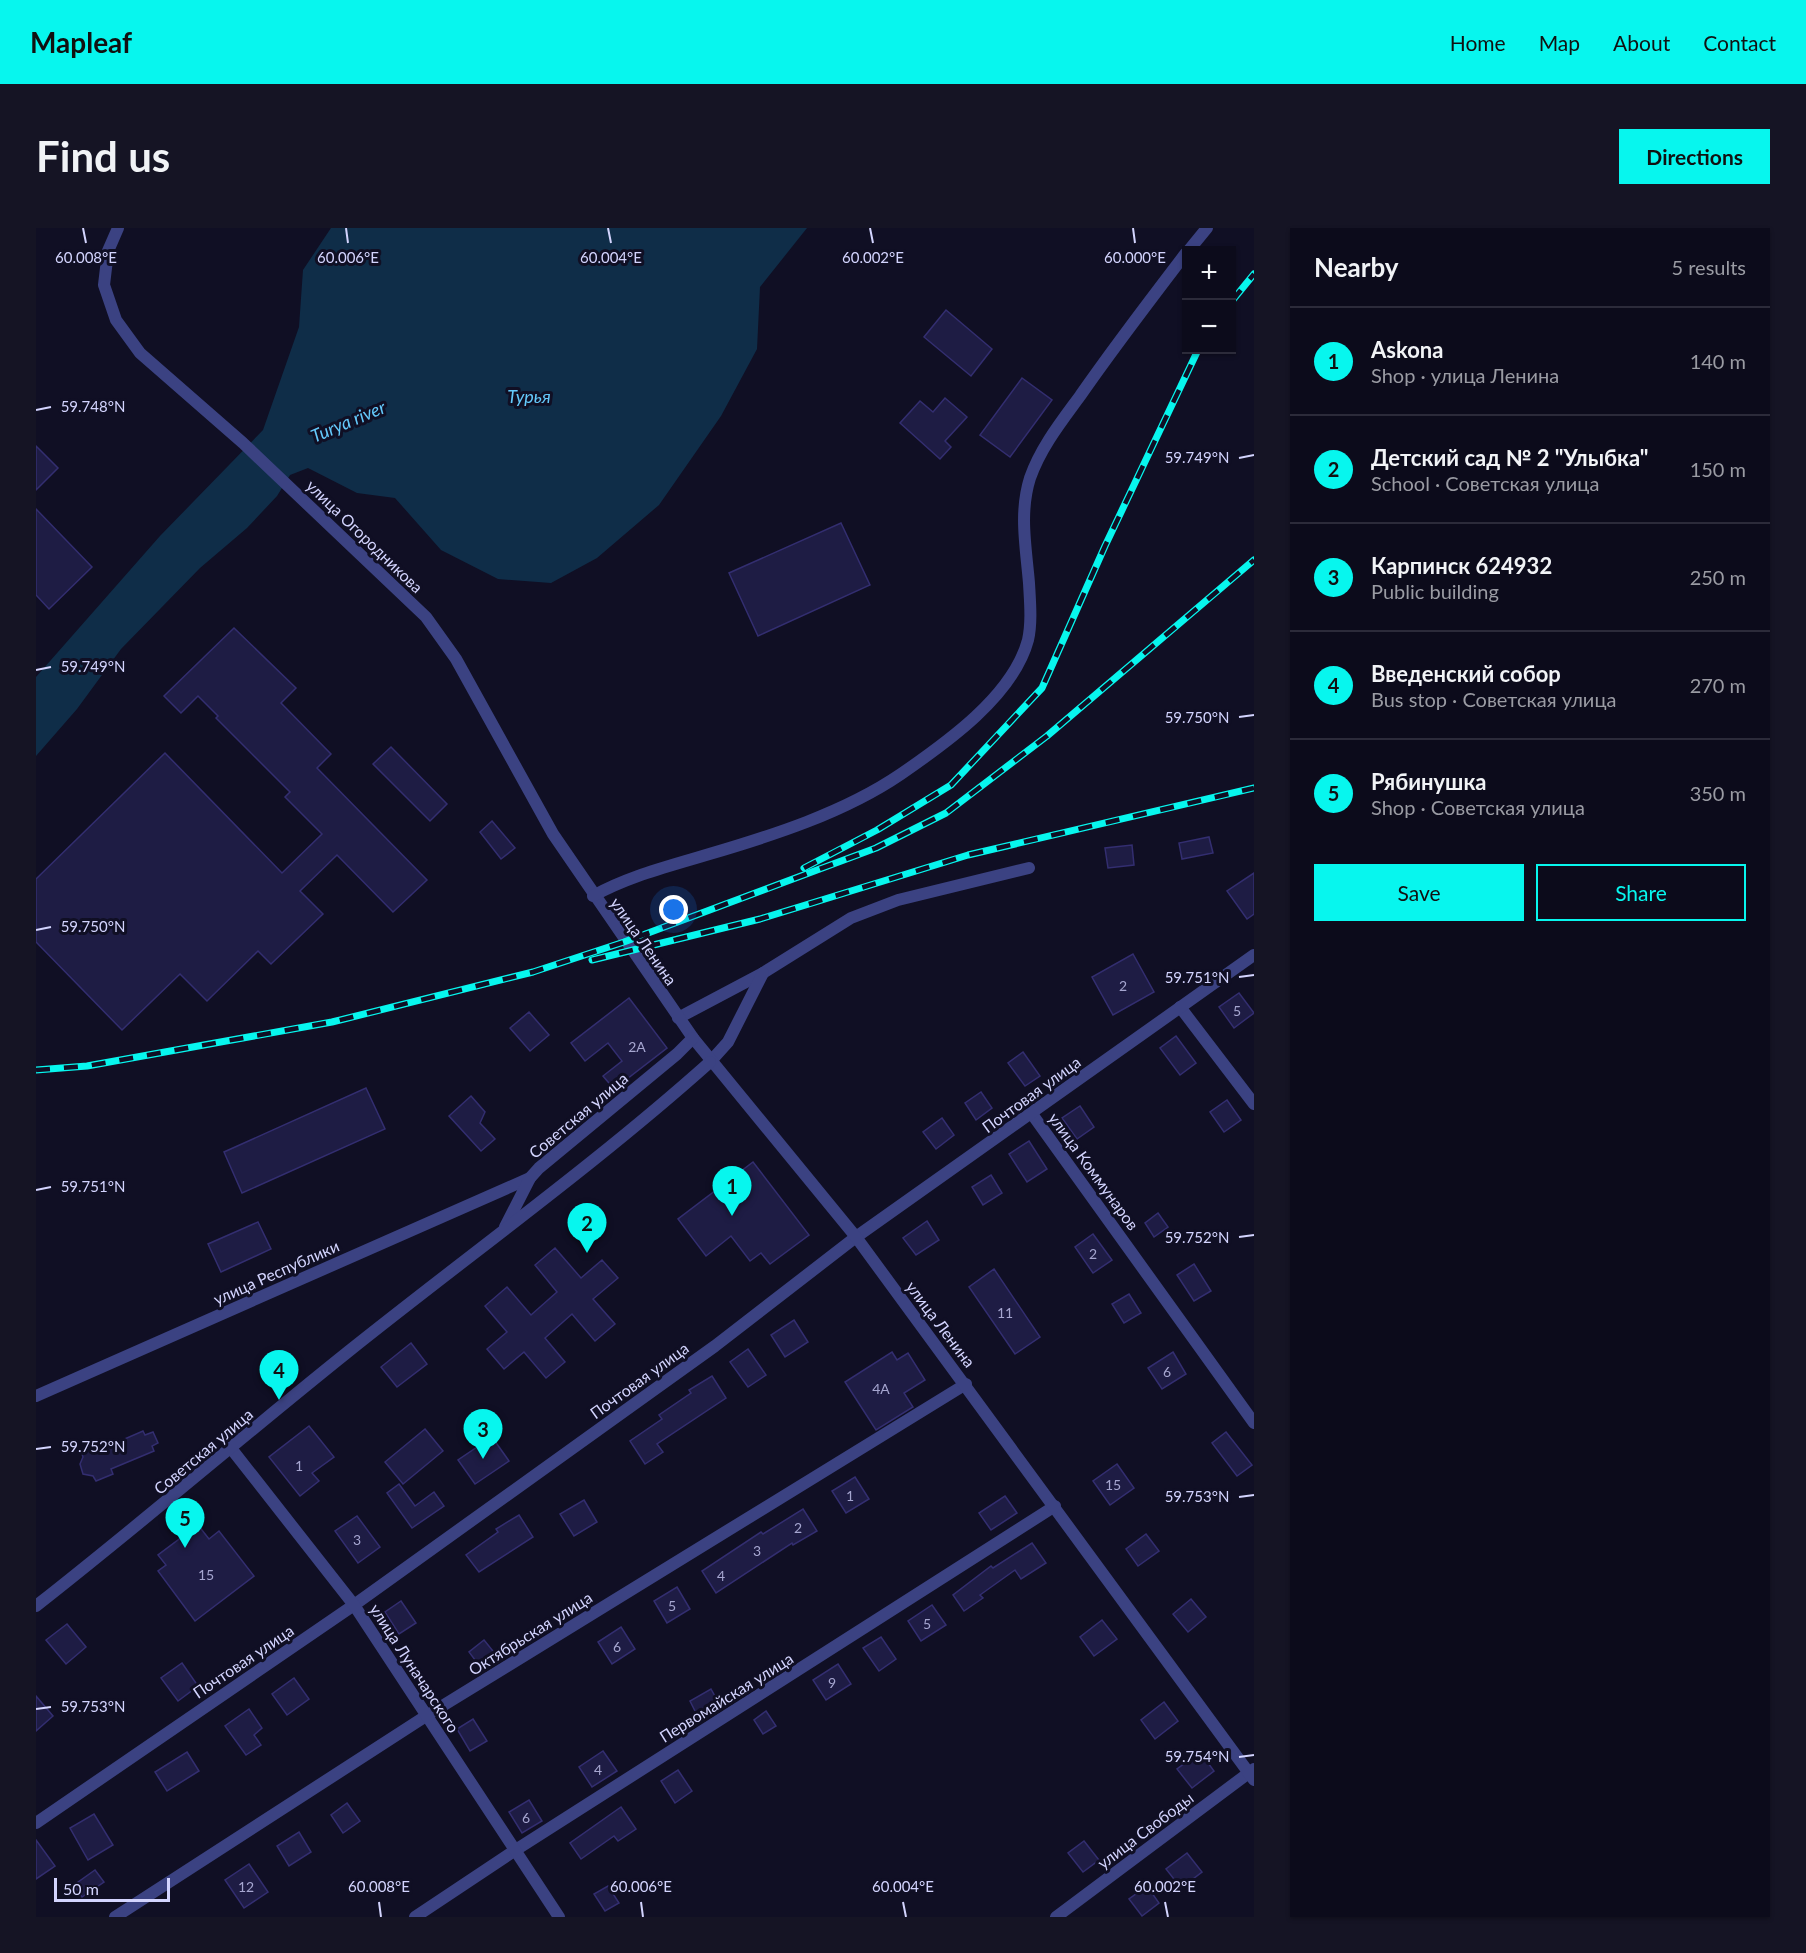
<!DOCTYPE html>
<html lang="en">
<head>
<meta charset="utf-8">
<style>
  :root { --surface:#0c0b1b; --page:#151424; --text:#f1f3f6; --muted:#9a9ba3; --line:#2c2b3a; --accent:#07f6ee }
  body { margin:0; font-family:Lato,sans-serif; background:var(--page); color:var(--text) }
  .controls { position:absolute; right:18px; top:18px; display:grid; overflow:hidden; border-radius:0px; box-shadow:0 2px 4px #0004 }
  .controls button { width:54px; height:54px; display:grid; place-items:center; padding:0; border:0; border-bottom:2px solid var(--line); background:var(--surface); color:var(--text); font:30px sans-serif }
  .scale { position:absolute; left:18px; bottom:15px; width:116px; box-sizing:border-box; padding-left:6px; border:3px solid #d3d4fe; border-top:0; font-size:16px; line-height:21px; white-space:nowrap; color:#d3d4fe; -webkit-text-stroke:4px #100f24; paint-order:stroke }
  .you { position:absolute; left:638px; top:682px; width:21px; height:21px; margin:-15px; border:4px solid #fff; border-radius:50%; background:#1a73e8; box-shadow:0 0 0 9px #1a73e833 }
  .badge { display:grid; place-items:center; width:39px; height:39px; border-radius:50%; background:var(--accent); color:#111; font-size:20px; font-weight:700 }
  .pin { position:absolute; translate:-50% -50px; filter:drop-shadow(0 2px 3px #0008) }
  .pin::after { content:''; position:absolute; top:32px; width:21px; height:18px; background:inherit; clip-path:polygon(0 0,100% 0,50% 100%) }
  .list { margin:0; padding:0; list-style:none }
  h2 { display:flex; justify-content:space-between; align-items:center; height:78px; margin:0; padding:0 24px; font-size:26px }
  h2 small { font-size:20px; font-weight:400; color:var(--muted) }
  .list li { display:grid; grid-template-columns:39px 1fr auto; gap:18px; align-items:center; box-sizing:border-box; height:108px; padding:0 24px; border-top:2px solid var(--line) }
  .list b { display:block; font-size:22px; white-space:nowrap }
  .list p { margin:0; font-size:20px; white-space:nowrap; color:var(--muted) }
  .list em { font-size:20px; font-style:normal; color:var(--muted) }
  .actions { display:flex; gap:12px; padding:18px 24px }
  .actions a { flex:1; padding:14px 0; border:2px solid var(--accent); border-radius:0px; text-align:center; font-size:21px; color:var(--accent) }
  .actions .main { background:var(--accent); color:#111 }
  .map { position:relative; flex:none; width:1218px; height:1689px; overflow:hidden; border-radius:0px }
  header { display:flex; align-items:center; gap:36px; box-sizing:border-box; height:84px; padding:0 30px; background:var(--accent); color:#111 }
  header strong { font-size:28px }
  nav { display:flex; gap:33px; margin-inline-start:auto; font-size:21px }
  .intro { display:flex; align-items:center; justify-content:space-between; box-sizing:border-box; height:144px; padding:0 36px }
  h1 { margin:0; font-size:42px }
  .button { padding:15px 27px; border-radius:0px; background:var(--accent); color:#111; font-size:21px; font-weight:700 }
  main { display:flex; gap:36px; padding:0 36px }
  aside { flex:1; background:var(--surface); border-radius:0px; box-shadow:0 2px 4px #0004 }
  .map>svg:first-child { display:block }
  .water { fill:#0f2d48 }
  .building { fill:#1e1c44; stroke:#332e70; stroke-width:1.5 }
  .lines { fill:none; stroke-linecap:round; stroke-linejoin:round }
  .minor { stroke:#3b4282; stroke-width:12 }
  .tertiary { stroke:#3b4282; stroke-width:12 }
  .rail-casing { stroke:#07f6ee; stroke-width:7 }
  .rail { stroke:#100f24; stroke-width:4.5; stroke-dasharray:14; stroke-linecap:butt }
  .ticks { fill:none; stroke:#d3d4fe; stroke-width:2 }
  .labels { text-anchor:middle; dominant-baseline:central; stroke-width:6; stroke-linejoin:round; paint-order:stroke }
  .number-label { font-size:14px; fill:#a6a6d0 }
  .street-label { font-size:16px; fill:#d3d4fe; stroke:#100f24 }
  .water-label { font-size:18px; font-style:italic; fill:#64c9fb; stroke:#100f24 }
  .ticks-label { font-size:15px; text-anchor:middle; fill:#d3d4fe; stroke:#100f24; stroke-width:6; stroke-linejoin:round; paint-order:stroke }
</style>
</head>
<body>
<header>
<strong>Mapleaf</strong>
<nav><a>Home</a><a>Map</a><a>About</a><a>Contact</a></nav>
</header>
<div class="intro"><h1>Find us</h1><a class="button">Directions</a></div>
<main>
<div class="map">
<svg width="1218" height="1689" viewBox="0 0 1218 1689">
  <rect width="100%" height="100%" fill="#100f24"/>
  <path class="water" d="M295,0H771L724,59L721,121L685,188L623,277L561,330L515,355L462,351L405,322L359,270L321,265L272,240L254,247L241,268L211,300L164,340L85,421L41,481L0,528V449L124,308L227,202L263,99L267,42Z"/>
  <g class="building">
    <path d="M910,82L956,121L935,148L888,109Z"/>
    <path d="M986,150L1016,172L974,229L944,207Z"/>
    <path d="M909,170L931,189L909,213L915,219L904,231L864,195L884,173L897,184Z"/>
    <path d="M0,218L22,240L0,262Z"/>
    <path d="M0,281L56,339L13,381L0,367Z"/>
    <path d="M805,295L834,357L722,408L693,345Z"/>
    <path d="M198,400L260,460L245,475L295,526L281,540L391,652L357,684L301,627L264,663L287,686L235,736L222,723L171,773L144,746L86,802L0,714V651L129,525L246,645L286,606L249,569L254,564L180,490L182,488L162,468L145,485L128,468Z"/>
    <path d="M355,519L411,576L394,593L337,536Z"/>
    <path d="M456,593L479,620L465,631L444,604Z"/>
    <path d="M1173,609L1177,625L1146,631L1143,615Z"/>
    <path d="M1096,617L1098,637L1072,640L1069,620Z"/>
    <path d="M1218,645V686L1211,691L1191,663Z"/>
    <path d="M1097,726L1118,764L1077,787L1056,749Z"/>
    <path d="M1203,765L1218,785L1198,800L1183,779Z"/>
    <path d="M593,770L631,820L578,861L567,848L586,833L572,815L549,833L535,815Z"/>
    <path d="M493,784L513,807L494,823L474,800Z"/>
    <path d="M1140,808L1160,835L1144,847L1124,820Z"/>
    <path d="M987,824L1004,848L989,858L972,835Z"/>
    <path d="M330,860L349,901L206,965L188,924Z"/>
    <path d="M945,864L956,880L940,892L929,875Z"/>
    <path d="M435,868L449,884L444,895L459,911L445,923L413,888Z"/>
    <path d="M1191,872L1205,892L1188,904L1174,884Z"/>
    <path d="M1044,878L1058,899L1041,911L1026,890Z"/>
    <path d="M906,890L918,907L900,921L887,904Z"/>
    <path d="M993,913L1011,941L991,954L973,926Z"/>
    <path d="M717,934L773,1007L734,1036L725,1025L714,1033L695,1008L670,1028L642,991Z"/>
    <path d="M955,947L966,965L947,977L936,959Z"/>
    <path d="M1122,985L1132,999L1118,1009L1109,995Z"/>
    <path d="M891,993L903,1012L880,1027L867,1010Z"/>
    <path d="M222,994L235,1021L185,1044L172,1016Z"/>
    <path d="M1057,1006L1076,1032L1057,1045L1039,1019Z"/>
    <path d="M519,1020L545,1050L566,1032L582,1050L557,1071L579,1096L559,1113L536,1086L509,1110L529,1134L510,1150L488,1124L468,1141L451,1121L471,1104L449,1078L471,1059L495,1087L521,1064L499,1037Z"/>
    <path d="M1158,1036L1175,1063L1158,1073L1141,1047Z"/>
    <path d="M958,1041L1004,1109L979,1126L933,1059Z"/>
    <path d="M1093,1066L1105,1085L1088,1095L1076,1076Z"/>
    <path d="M758,1092L772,1114L749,1129L735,1107Z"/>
    <path d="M375,1115L391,1136L361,1159L345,1139Z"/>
    <path d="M712,1121L730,1147L712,1159L694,1134Z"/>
    <path d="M856,1124L861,1132L872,1125L889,1152L868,1165L877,1179L840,1202L809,1154Z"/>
    <path d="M1137,1124L1150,1146L1126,1161L1112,1140Z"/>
    <path d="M676,1148L690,1170L621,1216L627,1224L609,1236L594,1213L626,1191L623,1187L655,1165L653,1162Z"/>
    <path d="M273,1198L298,1229L276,1245L283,1253L264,1268L233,1229Z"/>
    <path d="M389,1201L407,1223L367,1256L349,1234Z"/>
    <path d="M107,1203L109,1207L117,1204L122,1215L116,1218L118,1223L75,1241L77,1246L60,1253L57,1248L47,1246L44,1236L47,1229L45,1223L66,1214L68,1220Z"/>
    <path d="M1190,1204L1216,1237L1201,1248L1176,1215Z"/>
    <path d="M456,1209L473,1233L439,1256L422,1232Z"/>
    <path d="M1081,1236L1098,1260L1074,1277L1057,1253Z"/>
    <path d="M819,1249L833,1271L810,1285L796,1263Z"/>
    <path d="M363,1256L379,1278L398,1264L408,1278L376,1300L351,1265Z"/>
    <path d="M969,1268L981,1285L955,1302L943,1285Z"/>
    <path d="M548,1272L561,1294L538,1308L524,1286Z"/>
    <path d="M767,1281L781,1303L757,1317L756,1315L680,1365L666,1343L725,1304L727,1306Z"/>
    <path d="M483,1287L497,1309L443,1344L430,1327L462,1304L460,1301Z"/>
    <path d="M321,1288L344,1319L322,1335L299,1303Z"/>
    <path d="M162,1297L173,1311L183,1303L218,1348L159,1393L122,1343L130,1337L122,1327Z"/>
    <path d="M1110,1306L1123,1323L1102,1338L1090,1321Z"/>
    <path d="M996,1315L1010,1335L985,1351L979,1342L944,1367L947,1370L928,1383L917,1367L955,1338L957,1340Z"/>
    <path d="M641,1359L654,1381L631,1395L618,1373Z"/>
    <path d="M1155,1371L1170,1389L1152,1404L1137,1386Z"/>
    <path d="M365,1373L380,1395L363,1406L349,1384Z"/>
    <path d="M896,1377L910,1397L885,1413L872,1393Z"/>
    <path d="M1066,1392L1081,1411L1058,1428L1044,1409Z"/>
    <path d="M31,1396L50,1419L30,1436L10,1412Z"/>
    <path d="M585,1399L599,1421L576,1436L562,1414Z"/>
    <path d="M845,1409L860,1431L843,1443L827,1420Z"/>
    <path d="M448,1412L461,1428L445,1440L433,1424Z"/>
    <path d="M146,1435L162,1458L142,1473L125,1450Z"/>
    <path d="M802,1436L815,1456L790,1472L777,1452Z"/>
    <path d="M258,1450L273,1471L251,1487L236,1466Z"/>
    <path d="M675,1461L685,1479L663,1491L654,1473Z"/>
    <path d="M0,1468L17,1488L0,1503Z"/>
    <path d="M1128,1474L1142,1493L1119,1511L1105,1492Z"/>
    <path d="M213,1481L226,1500L218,1507L225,1517L210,1527L189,1498Z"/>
    <path d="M730,1483L740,1498L727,1506L718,1492Z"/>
    <path d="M437,1491L451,1513L434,1523L421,1501Z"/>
    <path d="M567,1523L581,1543L556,1559L543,1539Z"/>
    <path d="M151,1524L163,1543L131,1563L119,1544Z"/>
    <path d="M1164,1524L1178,1543L1156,1560L1141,1541Z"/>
    <path d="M642,1542L656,1563L639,1575L625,1553Z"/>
    <path d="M493,1572L506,1593L486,1605L473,1584Z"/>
    <path d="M311,1575L324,1593L307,1605L295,1587Z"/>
    <path d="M585,1579L600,1601L582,1613L578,1608L545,1631L534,1615Z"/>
    <path d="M58,1586L77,1617L52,1632L34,1600Z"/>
    <path d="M263,1604L275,1624L253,1638L241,1618Z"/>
    <path d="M0,1612L19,1638L0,1651Z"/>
    <path d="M1048,1613L1063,1632L1047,1644L1032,1625Z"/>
    <path d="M1151,1625L1166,1644L1145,1660L1130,1641Z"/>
    <path d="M213,1636L232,1664L208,1680L189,1652Z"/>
    <path d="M59,1642L68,1654L46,1669L38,1657Z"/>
    <path d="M572,1658L583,1675L569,1683L558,1666Z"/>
    <path d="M1111,1658L1123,1675L1106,1688L1093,1671Z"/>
  </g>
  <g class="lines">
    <g class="minor">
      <path d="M1144,779L1218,876"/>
      <path d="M642,790L727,745L815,690L862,672L993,640"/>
      <path d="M674,834L692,814L727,745"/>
      <path d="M996,886L1218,1195"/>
      <path d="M0,1168L494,950"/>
      <path d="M0,1595L318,1377L679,1118L820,1009L1218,727"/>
      <path d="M79,1689L390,1488L930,1156"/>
      <path d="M379,1689L478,1623L1019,1278"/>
      <path d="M1020,1689L1218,1541"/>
    </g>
    <g class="tertiary">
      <path d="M82,0L72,23L68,57L80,92L104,125L207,215L390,389L420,431L517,606L657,810L820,1009L1218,1552"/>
      <path d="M1153,22L1171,0"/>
      <path d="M557,668C593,648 631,639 670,627C735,608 808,585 865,546C910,515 977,468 992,412C996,394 994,374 993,355C990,319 983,285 994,250C1005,219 1025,194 1044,168C1078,119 1114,72 1150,25"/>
      <path d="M469,999L494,950L503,940L641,826L657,810"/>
      <path d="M194,1219L318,1377L523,1689"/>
      <path d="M0,1378C106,1295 208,1207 313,1123C433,1027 560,936 674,834"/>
    </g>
    <g class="rail-casing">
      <g id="rail">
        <path d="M1196,73L1218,46"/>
        <path d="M768,640L841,602L915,557L1006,460L1069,318L1162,122"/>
        <path d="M556,732L724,691L932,627L1218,560"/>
        <path d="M0,842L51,838L296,794L497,744L588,714L840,620L910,585L1011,508L1218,332"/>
      </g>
    </g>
    <use href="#rail" class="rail"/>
  </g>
  <path class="ticks" d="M47,0L50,15M310,0L312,15M572,0L575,15M834,0L837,15M1097,0L1099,15M0,182L15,179M1203,230L1218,227M0,442L15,439M1203,489L1218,487M0,702L15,699M1203,749L1218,747M0,962L15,959M1203,1009L1218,1007M0,1221L15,1219M1203,1269L1218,1267M0,1481L15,1479M1203,1529L1218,1527M343,1674L345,1689M605,1674L607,1689M867,1674L870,1689M1129,1674L1132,1689"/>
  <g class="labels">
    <g class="number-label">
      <text x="1087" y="757">2</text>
      <text x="1201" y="782">5</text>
      <text x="601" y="818">2А</text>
      <text x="1057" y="1025">2</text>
      <text x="969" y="1084">11</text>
      <text x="1131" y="1143">6</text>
      <text x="845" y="1160">4А</text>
      <text x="263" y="1237">1</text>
      <text x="1077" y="1256">15</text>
      <text x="814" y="1267">1</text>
      <text x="762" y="1299">2</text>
      <text x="321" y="1311">3</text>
      <text x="721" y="1322">3</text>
      <text x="170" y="1346">15</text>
      <text x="685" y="1347">4</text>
      <text x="636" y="1377">5</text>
      <text x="891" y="1395">5</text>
      <text x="581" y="1418">6</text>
      <text x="796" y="1454">9</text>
      <text x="562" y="1541">4</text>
      <text x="490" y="1589">6</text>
      <text x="210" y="1658">12</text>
    </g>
    <g class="street-label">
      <text transform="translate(329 308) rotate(44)">улица Огородникова</text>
      <text transform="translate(608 713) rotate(55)">улица Ленина</text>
      <text transform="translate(995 866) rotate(-36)">Почтовая улица</text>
      <text transform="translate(542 887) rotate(-40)">Советская улица</text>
      <text transform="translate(1058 943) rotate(54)">улица Коммунаров</text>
      <text transform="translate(240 1044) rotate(-24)">улица Республики</text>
      <text transform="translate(905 1096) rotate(53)">улица Ленина</text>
      <text transform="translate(603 1152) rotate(-36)">Почтовая улица</text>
      <text transform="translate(167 1223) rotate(-40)">Советская улица</text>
      <text transform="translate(494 1405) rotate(-32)">Октябрьская улица</text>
      <text transform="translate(207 1433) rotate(-34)">Почтовая улица</text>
      <text transform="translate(379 1440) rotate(57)">улица Луначарского</text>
      <text transform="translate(690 1469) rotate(-32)">Первомайская улица</text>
      <text transform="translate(1109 1602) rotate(-37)">улица Свободы</text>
    </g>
    <g class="water-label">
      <text x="493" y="168">Турья</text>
      <text transform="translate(312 193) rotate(-23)">Turya river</text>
    </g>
  </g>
  <g class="ticks-label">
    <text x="50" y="35">60.008°E</text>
    <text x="312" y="35">60.006°E</text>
    <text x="575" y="35">60.004°E</text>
    <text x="837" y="35">60.002°E</text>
    <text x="1099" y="35">60.000°E</text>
    <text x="57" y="184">59.748°N</text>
    <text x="1161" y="235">59.749°N</text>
    <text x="57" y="444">59.749°N</text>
    <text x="1161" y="495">59.750°N</text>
    <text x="57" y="704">59.750°N</text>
    <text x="1161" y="755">59.751°N</text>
    <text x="57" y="964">59.751°N</text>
    <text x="1161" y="1015">59.752°N</text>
    <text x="57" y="1224">59.752°N</text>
    <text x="1161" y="1274">59.753°N</text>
    <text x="57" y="1484">59.753°N</text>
    <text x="1161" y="1534">59.754°N</text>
    <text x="343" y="1664">60.008°E</text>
    <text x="605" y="1664">60.006°E</text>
    <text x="867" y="1664">60.004°E</text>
    <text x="1129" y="1664">60.002°E</text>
  </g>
</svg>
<div class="controls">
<button>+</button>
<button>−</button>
</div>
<div class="scale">50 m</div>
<div class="you"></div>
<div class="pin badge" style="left:696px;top:988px">1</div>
<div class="pin badge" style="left:551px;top:1025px">2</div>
<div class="pin badge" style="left:447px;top:1231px">3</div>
<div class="pin badge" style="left:243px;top:1172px">4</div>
<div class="pin badge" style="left:149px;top:1320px">5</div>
</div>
<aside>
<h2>Nearby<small>5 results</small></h2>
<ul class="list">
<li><span class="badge">1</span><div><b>Askona</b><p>Shop · улица Ленина</p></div><em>140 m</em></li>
<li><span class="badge">2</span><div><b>Детский сад № 2 &quot;Улыбка&quot;</b><p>School · Советская улица</p></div><em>150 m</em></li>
<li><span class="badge">3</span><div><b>Карпинск 624932</b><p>Public building</p></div><em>250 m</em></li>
<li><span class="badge">4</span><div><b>Введенский собор</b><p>Bus stop · Советская улица</p></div><em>270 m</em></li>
<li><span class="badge">5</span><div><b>Рябинушка</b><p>Shop · Советская улица</p></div><em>350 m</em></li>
</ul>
<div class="actions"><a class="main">Save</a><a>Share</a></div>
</aside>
</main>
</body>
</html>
